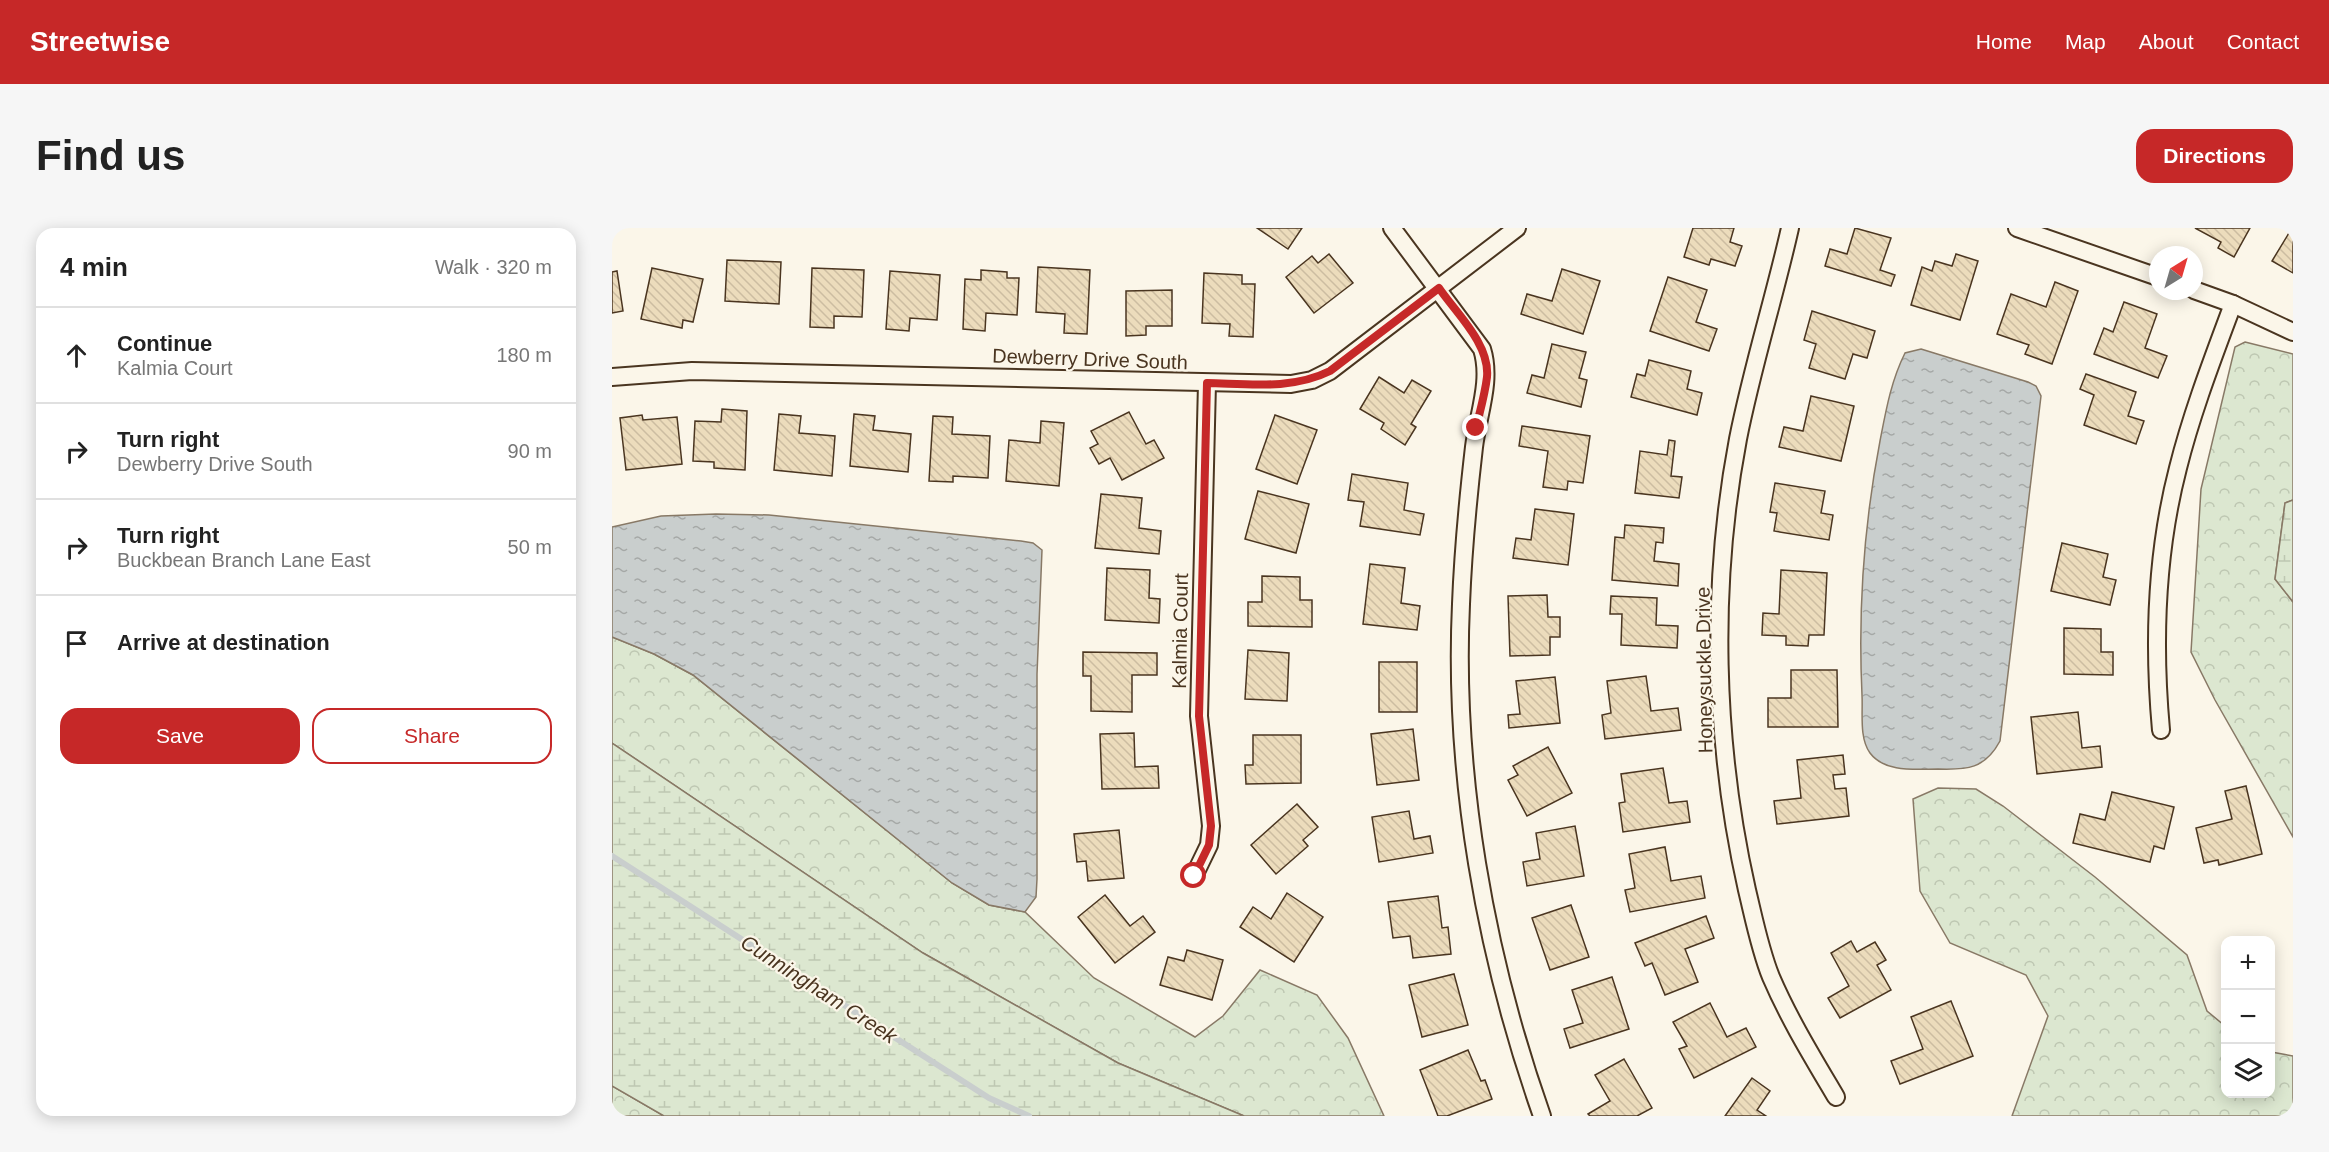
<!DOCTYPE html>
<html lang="en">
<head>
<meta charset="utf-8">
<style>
  :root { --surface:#fff; --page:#f6f6f6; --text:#222; --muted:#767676; --line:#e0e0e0; --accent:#c62828 }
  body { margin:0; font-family:Helvetica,sans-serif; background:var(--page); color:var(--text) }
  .controls { position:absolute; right:18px; bottom:18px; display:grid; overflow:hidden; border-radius:12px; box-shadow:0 3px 15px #0003 }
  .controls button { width:54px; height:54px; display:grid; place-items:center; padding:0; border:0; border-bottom:2px solid var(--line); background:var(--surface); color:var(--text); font:30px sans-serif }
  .compass { position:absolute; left:1537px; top:18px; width:54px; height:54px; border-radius:50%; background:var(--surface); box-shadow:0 3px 15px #0003; rotate:37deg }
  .stop { position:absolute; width:18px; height:18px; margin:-14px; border:4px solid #c62828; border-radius:50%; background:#fff }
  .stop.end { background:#c62828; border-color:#fff; box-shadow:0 2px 6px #0008 }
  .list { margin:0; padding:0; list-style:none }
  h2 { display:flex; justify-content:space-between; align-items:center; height:78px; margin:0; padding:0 24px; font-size:26px }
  h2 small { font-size:20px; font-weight:400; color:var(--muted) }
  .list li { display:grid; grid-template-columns:39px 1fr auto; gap:18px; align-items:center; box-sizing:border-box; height:96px; padding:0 24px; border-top:2px solid var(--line) }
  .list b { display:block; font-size:22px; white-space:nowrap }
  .list p { margin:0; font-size:20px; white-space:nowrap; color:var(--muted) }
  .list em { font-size:20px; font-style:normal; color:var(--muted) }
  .actions { display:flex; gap:12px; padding:18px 24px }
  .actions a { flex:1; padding:14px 0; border:2px solid var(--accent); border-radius:18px; text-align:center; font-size:21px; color:var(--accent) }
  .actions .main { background:var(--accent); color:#fff }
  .icon { flex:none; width:33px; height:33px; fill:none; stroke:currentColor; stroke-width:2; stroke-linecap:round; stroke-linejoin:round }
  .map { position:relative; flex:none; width:1681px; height:888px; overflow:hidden; border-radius:18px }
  header { display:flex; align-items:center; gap:36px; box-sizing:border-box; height:84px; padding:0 30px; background:var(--accent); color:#fff }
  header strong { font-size:28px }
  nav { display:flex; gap:33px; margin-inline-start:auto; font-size:21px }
  .intro { display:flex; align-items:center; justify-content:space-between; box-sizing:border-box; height:144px; padding:0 36px }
  h1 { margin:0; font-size:42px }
  .button { padding:15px 27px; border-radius:18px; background:var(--accent); color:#fff; font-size:21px; font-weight:700 }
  main { display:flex; gap:36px; padding:0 36px }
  aside { flex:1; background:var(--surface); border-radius:18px; box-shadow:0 3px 15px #0003 }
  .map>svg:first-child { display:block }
  .forest { fill:url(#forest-crowns); stroke:#887966; stroke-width:1.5 }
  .wetland { fill:url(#wetland-marsh); stroke:#887966; stroke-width:1.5 }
  .water { fill:url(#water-ripples); stroke:#887966; stroke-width:1.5 }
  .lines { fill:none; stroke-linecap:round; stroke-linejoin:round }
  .stream { stroke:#c9cecd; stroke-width:6 }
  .building { fill:url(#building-back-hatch); stroke:#4a3520; stroke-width:1.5 }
  .street-casing { stroke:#4a3520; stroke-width:20 }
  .street { stroke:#fbf6e9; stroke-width:16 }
  .route { stroke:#c62828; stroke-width:8 }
  .labels { text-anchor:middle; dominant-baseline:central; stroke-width:4.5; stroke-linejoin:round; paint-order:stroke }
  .street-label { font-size:20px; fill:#4a3520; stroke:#fbf6e9 }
  .water-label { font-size:21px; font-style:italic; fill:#4a3520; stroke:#fbf6e9 }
</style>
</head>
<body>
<header>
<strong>Streetwise</strong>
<nav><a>Home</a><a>Map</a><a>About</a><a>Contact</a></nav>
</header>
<div class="intro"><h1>Find us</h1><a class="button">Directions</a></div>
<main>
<aside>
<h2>4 min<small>Walk · 320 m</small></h2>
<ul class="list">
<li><svg class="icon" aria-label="ahead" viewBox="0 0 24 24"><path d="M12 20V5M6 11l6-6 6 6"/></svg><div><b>Continue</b><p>Kalmia Court</p></div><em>180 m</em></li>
<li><svg class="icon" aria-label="right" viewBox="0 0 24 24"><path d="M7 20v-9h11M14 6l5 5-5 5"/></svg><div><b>Turn right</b><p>Dewberry Drive South</p></div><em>90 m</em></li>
<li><svg class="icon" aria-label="right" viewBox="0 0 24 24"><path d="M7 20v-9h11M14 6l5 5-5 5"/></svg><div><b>Turn right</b><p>Buckbean Branch Lane East</p></div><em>50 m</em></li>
<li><svg class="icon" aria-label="arrive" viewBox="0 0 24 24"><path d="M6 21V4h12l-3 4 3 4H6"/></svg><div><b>Arrive at destination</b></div></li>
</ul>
<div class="actions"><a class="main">Save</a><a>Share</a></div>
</aside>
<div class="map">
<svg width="1681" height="888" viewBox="0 0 1681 888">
  <defs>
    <pattern id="forest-crowns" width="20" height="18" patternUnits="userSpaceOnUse" patternTransform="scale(1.5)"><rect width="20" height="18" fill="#dce7d0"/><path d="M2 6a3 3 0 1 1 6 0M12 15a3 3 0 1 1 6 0" fill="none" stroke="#bec7b2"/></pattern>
    <pattern id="wetland-marsh" width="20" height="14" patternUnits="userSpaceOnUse" patternTransform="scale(1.5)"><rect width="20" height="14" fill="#dce7d0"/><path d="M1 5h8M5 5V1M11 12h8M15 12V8" fill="none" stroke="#bec7b2"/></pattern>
    <pattern id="water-ripples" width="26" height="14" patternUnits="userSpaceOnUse" patternTransform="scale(1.5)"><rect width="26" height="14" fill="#c9cecd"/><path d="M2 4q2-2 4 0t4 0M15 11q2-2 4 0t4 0" fill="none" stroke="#a5a8a6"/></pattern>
    <pattern id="building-back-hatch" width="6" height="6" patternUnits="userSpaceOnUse" patternTransform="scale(1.5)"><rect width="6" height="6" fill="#ecdcbc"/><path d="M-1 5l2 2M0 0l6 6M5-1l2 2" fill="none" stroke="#ccbda1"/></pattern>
  </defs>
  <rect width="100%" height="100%" fill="#fbf6e9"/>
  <g class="forest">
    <path d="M1633,114L1681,126V272L1673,275L1663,351L1681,374V609L1603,472L1579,424L1589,261L1623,119Z"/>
    <path d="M0,409L42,426L81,447L340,655L377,677L413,684L482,750L583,809L611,788L648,742L705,767L736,810L772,888H632L506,835L311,725L0,515Z"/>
    <path d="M1326,560L1364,561L1391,578L1483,649L1575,727L1595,783L1613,798L1614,866H1658L1659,824L1681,828V888H1400L1436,788L1414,747L1338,715L1308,663L1301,571Z"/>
    <path d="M0,858L52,888H0Z"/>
  </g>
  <g class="wetland">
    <path d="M1681,272V374L1663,351L1673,275Z"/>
    <path d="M0,515L311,725L506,835L632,888H52L0,858Z"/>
  </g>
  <g class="water">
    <path d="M1309,121L1416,154L1424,158L1429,168L1388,513C1373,541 1355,542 1326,541C1304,541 1273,545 1258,525C1247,510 1251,485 1250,467C1246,382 1252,296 1268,213C1274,182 1279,153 1293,125Z"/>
    <path d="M104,286L157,287L409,313L421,315L430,322L425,446V651L424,669L413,684L377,677L340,655L81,447L42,426L0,409V299L49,288Z"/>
  </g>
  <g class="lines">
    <path class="stream" d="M0,628L377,870L417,888"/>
  </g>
  <g class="building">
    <path d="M645,0H690L676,21Z"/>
    <path d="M1081,0H1122L1118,14L1130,18L1123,38L1099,31L1097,37L1072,29Z"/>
    <path d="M1243,0L1279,10L1268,42L1283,47L1279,58L1213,38L1218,21L1235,26Z"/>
    <path d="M1583,0H1638L1622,29L1606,20L1609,14Z"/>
    <path d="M1680,0H1681V45L1660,33Z"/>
    <path d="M717,26L741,55L702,85L674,49L700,28L706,35Z"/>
    <path d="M1344,26L1366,33L1348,92L1299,77L1310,39L1320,43L1323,33L1340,38Z"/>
    <path d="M115,32L169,34L167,76L113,73Z"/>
    <path d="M426,39L478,42L475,106L452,105L453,86L424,84Z"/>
    <path d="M40,40L91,51L81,94L71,92L70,100L29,91Z"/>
    <path d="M200,40L252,42L250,89L222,88V100L198,99Z"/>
    <path d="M950,41L988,53L971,106L909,86L915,66L940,73Z"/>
    <path d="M369,42L395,44V50H407L405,87L374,85L373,103L351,101L353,51L369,52Z"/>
    <path d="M5,43L11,83L0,85V44Z"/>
    <path d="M278,43L328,47L325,92L298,90L297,103L274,101Z"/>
    <path d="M592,45L630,47V56H643L641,109L617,108L618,96L590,95Z"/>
    <path d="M1056,49L1095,62L1084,94L1105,101L1097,123L1038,103Z"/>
    <path d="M1443,54L1466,63L1440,136L1413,126L1417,117L1385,106L1399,66L1434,79Z"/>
    <path d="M560,62V98H534V107L514,108V63Z"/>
    <path d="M1512,74L1545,86L1533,120L1555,128L1546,150L1482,126L1492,100L1501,104Z"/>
    <path d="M1200,83L1263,103L1255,130L1241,126L1233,151L1197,140L1204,116L1192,112Z"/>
    <path d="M940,116L974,124L967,150L975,152L969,179L915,165L920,147L932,150Z"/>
    <path d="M1037,132L1079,143L1075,161L1090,165L1085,187L1019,169L1025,146L1033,148Z"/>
    <path d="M1474,146L1524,164L1516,188L1532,193L1524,216L1472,197L1482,167L1468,161Z"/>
    <path d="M767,149L792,165L800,152L819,163L799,196L804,199L793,217L769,201L772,195L748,181Z"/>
    <path d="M1199,168L1242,178L1229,233L1167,219L1172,199L1191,203Z"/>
    <path d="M110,181L135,183L133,242L102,240V234L81,233L83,193L109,194Z"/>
    <path d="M517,184L534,216L542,212L552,230L510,252L498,230L487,236L478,220L486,216L479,203Z"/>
    <path d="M167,186L189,188L187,205L223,208L220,248L162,242Z"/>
    <path d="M242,186L263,188L261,202L299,206L296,244L238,238Z"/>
    <path d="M30,187L31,192L65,189L70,236L14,242L8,190Z"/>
    <path d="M663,187L705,202L685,256L644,241Z"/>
    <path d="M321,188L341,189L340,206L378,208L376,250L341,248V254L317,253Z"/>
    <path d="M429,193L452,195L447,258L394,253L397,212L428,215Z"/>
    <path d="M910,198L978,208L971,255L956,253L955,262L931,259L936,223L907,218Z"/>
    <path d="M1057,212L1063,213L1059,248L1070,249L1067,270L1023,265L1028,223L1055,227Z"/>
    <path d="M740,246L796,255L792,282L812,286L808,307L748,298L752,274L736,272Z"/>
    <path d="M1163,255L1213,263L1209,285L1221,287L1217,312L1162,303L1165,285L1158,284Z"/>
    <path d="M646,263L697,276L684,325L633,311Z"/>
    <path d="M489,266L530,270L527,300L549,303L547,326L483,320Z"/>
    <path d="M923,281L962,286L956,337L901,330L904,310L919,312Z"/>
    <path d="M1013,297L1052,300L1051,315L1044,314L1042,333L1067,336L1066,358L1000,352L1003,309L1012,310Z"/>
    <path d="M1450,315L1496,326L1491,349L1504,352L1498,377L1439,363Z"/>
    <path d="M758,336L793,340L789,375L808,378L805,402L751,396Z"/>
    <path d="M495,340L538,342L537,370L548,371L547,395L493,392Z"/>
    <path d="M1169,342L1215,345L1212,407H1197L1196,418L1174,417V408L1150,407L1151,385L1167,386Z"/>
    <path d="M650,348L688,349V372H700V399L636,398V374H650Z"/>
    <path d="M935,367L936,389H948V409H938V427L898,428L896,368Z"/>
    <path d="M999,368L1045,370L1044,397L1066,398L1065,420L1009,417L1010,386H998Z"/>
    <path d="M1452,400L1489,401V424H1501V447L1452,446Z"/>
    <path d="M636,422L677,425L675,473L633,471Z"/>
    <path d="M471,424L545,425V447H520V484L479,483V448H471Z"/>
    <rect x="767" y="434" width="38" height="50"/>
    <path d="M1179,442H1225L1226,499H1156V470H1179Z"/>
    <path d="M1034,448L1039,483L1066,480L1069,502L993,511L990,487L999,485L995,453Z"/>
    <path d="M943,449L948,495L897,500L896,487L908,486L904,453Z"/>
    <path d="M1466,484L1470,520L1488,518L1490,539L1425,546L1419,489Z"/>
    <path d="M801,501L807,552L765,557L759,506Z"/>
    <path d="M522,505L523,539L546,538L547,560L490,561L488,506Z"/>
    <path d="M641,507H689V555L634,556L633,537H641Z"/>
    <path d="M936,519L960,565L915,588L896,552L906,547L901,538Z"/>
    <path d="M1231,527L1233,546L1221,547L1223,561L1234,560L1237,588L1165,596L1162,573L1189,570L1185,532Z"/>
    <path d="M1051,540L1057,575L1075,573L1078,594L1011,604L1007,575L1013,574L1009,546Z"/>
    <path d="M1634,558L1650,626L1607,637L1606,632L1592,635L1584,600L1620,591L1613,563Z"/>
    <path d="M1500,564L1562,579L1552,621L1542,618L1538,634L1461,615L1468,586L1493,592Z"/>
    <path d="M685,576L706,599L691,612L696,618L664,646L639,617Z"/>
    <path d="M797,583L802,611L818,608L821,625L767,634L760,589Z"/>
    <path d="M963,598L972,648L915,658L911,634L928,631L924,605Z"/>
    <path d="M507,602L512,650L476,653L474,633L465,634L462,606Z"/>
    <path d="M1053,619L1059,653L1089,648L1093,670L1018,684L1013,662L1023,660L1017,626Z"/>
    <path d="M675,665L711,689L682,734L628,699L641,679L659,691Z"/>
    <path d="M493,667L518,698L531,688L543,704L503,735L466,689Z"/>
    <path d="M826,668L830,700L836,699L839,726L801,730L798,708L781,710L776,674Z"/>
    <path d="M959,677L977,729L938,742L920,690Z"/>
    <path d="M1094,688L1102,710L1073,721L1086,754L1053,767L1040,735L1033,738L1023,715Z"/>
    <path d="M1239,713L1245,724L1263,714L1274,732L1265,737L1279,762L1228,790L1216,770L1237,758L1219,725Z"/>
    <path d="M575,722L611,732L600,772L548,757L556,729L572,733Z"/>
    <path d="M842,746L856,797L810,809L797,757Z"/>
    <path d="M1000,749L1017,801L958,820L952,801L971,795L960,762Z"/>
    <path d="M1339,773L1361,828L1288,856L1279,833L1311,821L1299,789Z"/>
    <path d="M1098,775L1115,809L1134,800L1144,819L1082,850L1067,821L1075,818L1061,794Z"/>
    <path d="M856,822L869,853L873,852L880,871L835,888H826L808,842Z"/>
    <path d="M1012,831L1040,880L1025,888H978L976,886L998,873L983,847Z"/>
    <path d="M1140,850L1158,863L1145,882L1154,888H1113Z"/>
  </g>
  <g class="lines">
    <g class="street-casing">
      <g id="street">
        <path d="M780,0L870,121C880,153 866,186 862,219C856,271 851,324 849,376C841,547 873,727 930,888"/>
        <path d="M1178,0C1162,71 1140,140 1126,211C1098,358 1102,516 1135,662C1142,691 1148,722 1159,749C1177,791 1201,830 1224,869"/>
        <path d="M1405,0L1546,49"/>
        <path d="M1582,62L1621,76L1681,104"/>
        <path d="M0,149L80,143L679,156L700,152L718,143L905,0"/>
        <path d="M1549,502C1541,414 1544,325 1566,240C1580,184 1601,130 1621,76"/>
        <path d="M582,648L597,617L599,598L587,488L595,155"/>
      </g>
    </g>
    <use href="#street" class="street"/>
  </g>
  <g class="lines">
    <path class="route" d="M582,648L597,617L599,598L587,488L595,155C637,156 680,162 718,143L827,60C844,85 878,116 875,149C873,166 868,183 864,200"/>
  </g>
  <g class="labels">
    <g class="street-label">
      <text transform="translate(478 131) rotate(2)">Dewberry Drive South</text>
      <text transform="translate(568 403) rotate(-89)">Kalmia Court</text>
      <text transform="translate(1092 442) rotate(-91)">Honeysuckle Drive</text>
    </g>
    <g class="water-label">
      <text transform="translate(207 761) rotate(33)">Cunningham Creek</text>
    </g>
  </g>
</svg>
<div class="controls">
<button>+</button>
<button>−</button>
<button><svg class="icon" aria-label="layers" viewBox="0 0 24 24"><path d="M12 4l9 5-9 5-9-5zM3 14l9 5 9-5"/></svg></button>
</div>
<svg class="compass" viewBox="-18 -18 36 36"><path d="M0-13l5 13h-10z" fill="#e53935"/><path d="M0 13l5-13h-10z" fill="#767676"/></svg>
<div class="stop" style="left:582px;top:648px"></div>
<div class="stop end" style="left:864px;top:200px"></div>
</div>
</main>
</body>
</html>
